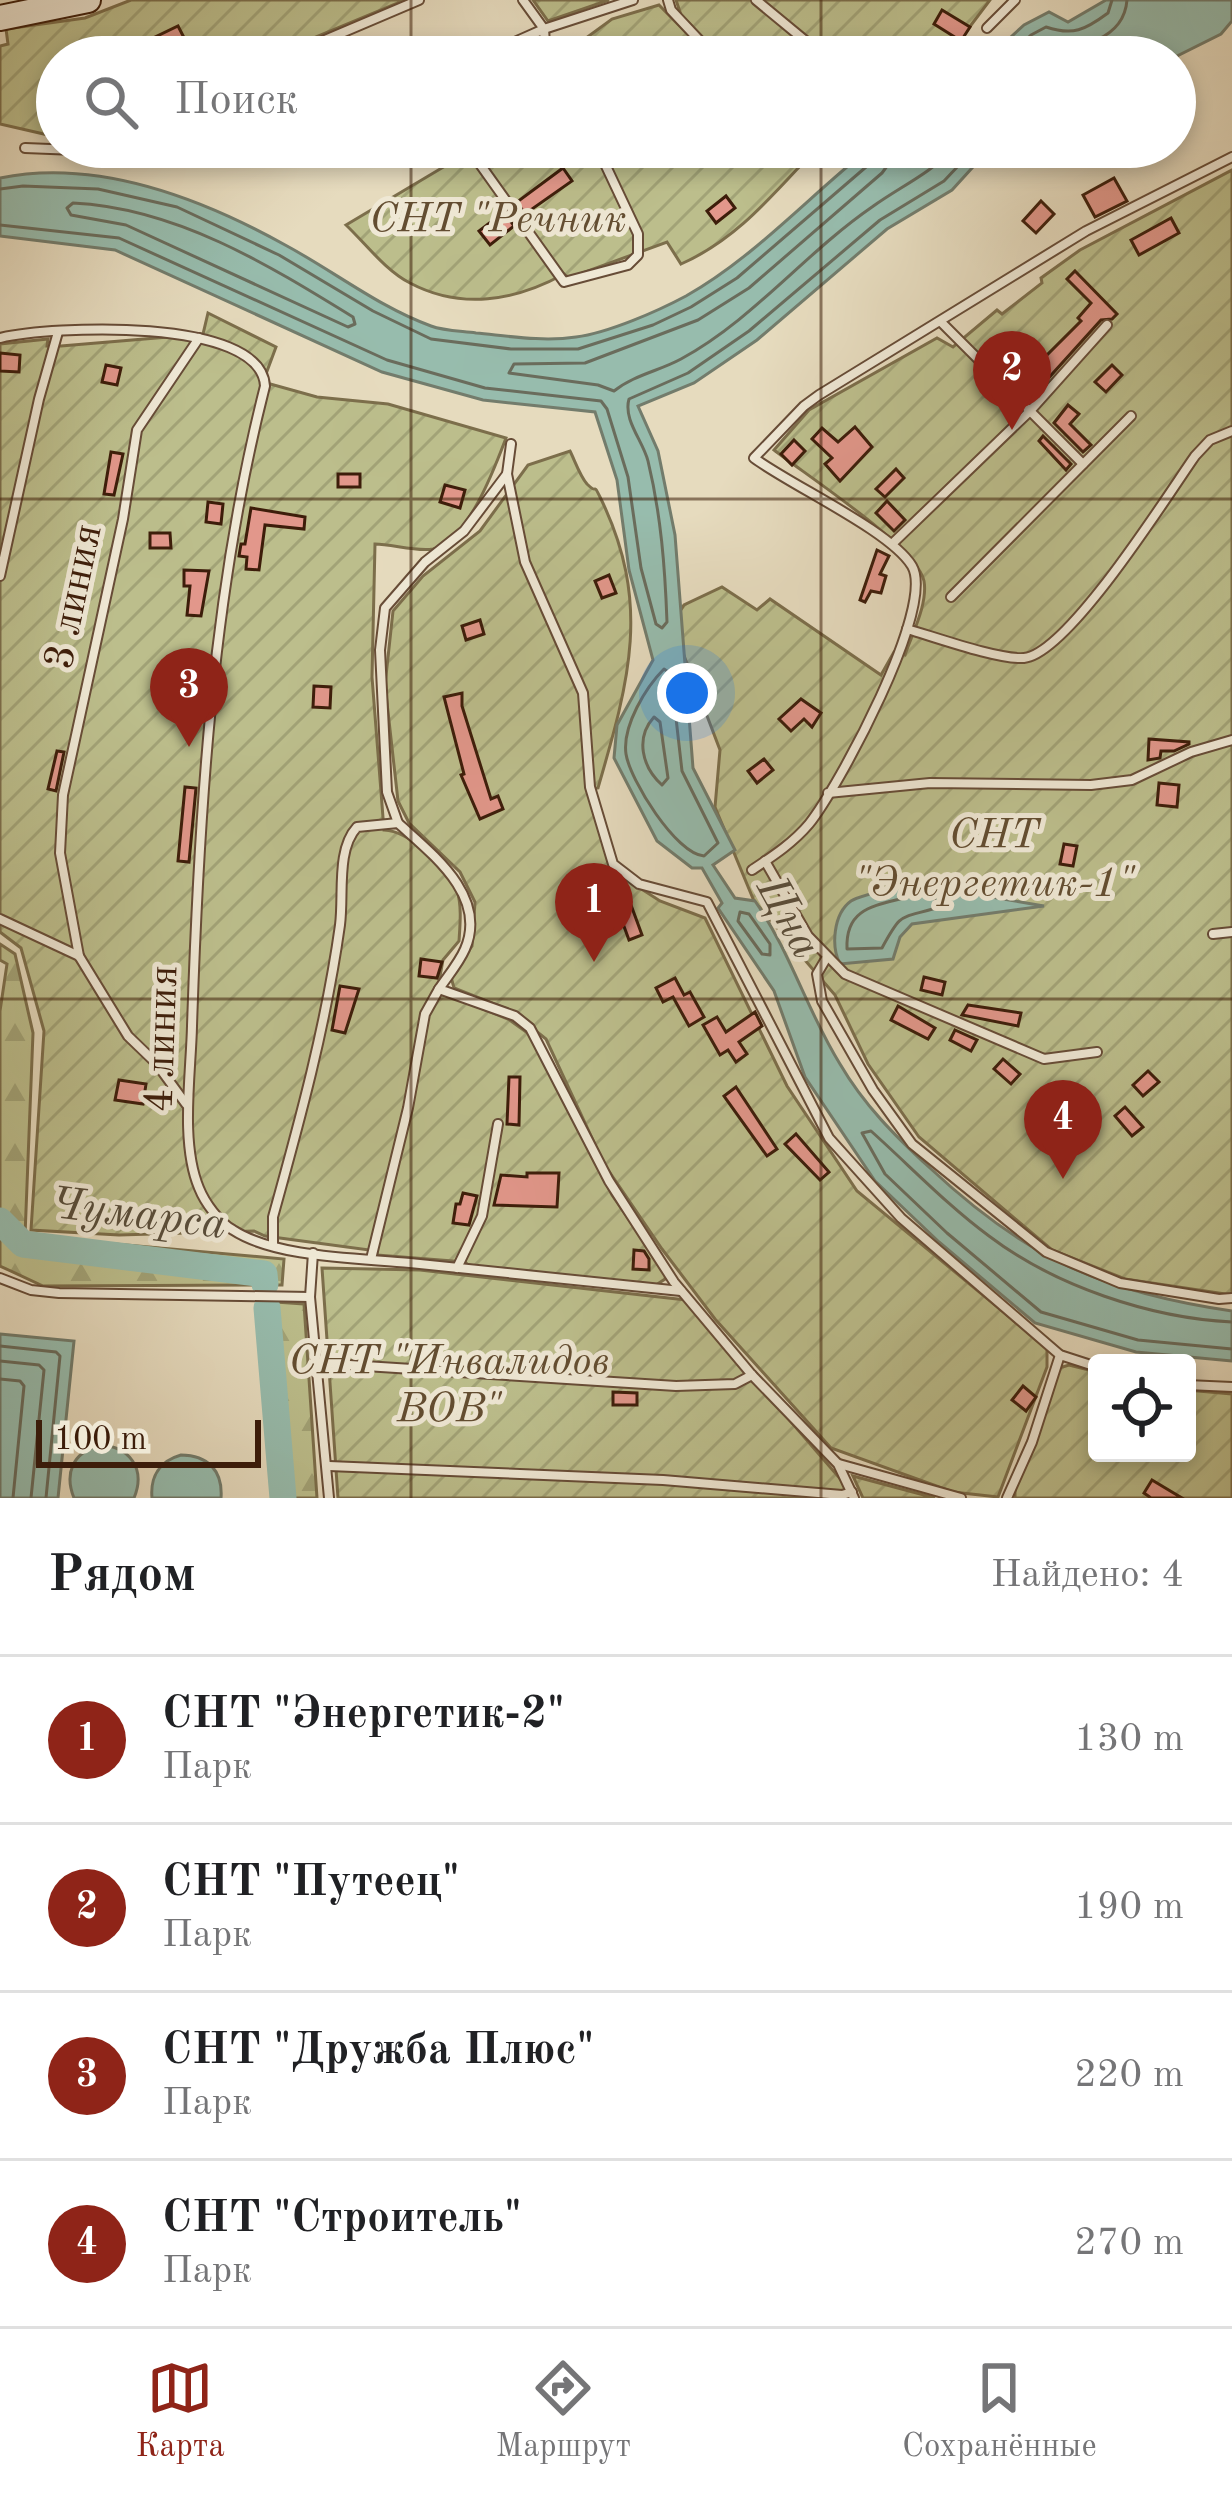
<!DOCTYPE html>
<html lang="ru">
<head>
<meta charset="utf-8">
<style>
  :root { --surface:#fff; --page:#f6f6f6; --text:#202124; --muted:#757577; --line:#e0e0e0; --accent:#8f2418 }
  body { margin:0; font-family:"Old Standard TT",serif; background:var(--page); color:var(--text) }
  .controls { position:absolute; right:36px; bottom:36px; display:grid; overflow:hidden; border-radius:12px; box-shadow:0 6px 18px #0003 }
  .controls button { width:108px; height:108px; display:grid; place-items:center; padding:0; border:0; border-bottom:3px solid var(--line); background:var(--surface); color:var(--text); font:60px sans-serif }
  .scale { position:absolute; left:36px; bottom:30px; width:225px; box-sizing:border-box; padding-left:12px; border:6px solid #3d1d0a; border-top:0; font-size:33px; line-height:42px; white-space:nowrap; color:#3d1d0a; -webkit-text-stroke:9px #efe8d5; paint-order:stroke }
  .you { position:absolute; left:687px; top:693px; width:42px; height:42px; margin:-30px; border:9px solid #fff; border-radius:50%; background:#1a73e8; box-shadow:0 0 0 18px #1a73e833 }
  .badge { display:grid; place-items:center; width:78px; height:78px; border-radius:50%; background:var(--accent); color:#fff; font-size:39px; font-weight:700 }
  .pin { position:absolute; translate:-50% -99px; filter:drop-shadow(0 3px 6px #0008) }
  .pin::after { content:''; position:absolute; top:63px; width:42px; height:36px; background:inherit; clip-path:polygon(0 0,100% 0,50% 100%) }
  .list { margin:0; padding:0; list-style:none }
  h2 { display:flex; justify-content:space-between; align-items:center; height:156px; margin:0; padding:0 48px; font-size:51px }
  h2 small { font-size:39px; font-weight:400; color:var(--muted) }
  .list li { display:grid; grid-template-columns:78px 1fr auto; gap:36px; align-items:center; box-sizing:border-box; height:168px; padding:0 48px; border-top:3px solid var(--line) }
  .list b { display:block; font-size:45px; white-space:nowrap }
  .list p { margin:0; font-size:39px; white-space:nowrap; color:var(--muted) }
  .list em { font-size:39px; font-style:normal; color:var(--muted) }
  .icon { flex:none; width:66px; height:66px; fill:none; stroke:currentColor; stroke-width:2; stroke-linecap:round; stroke-linejoin:round }
  .map { position:relative; flex:none; width:1232px; height:1498px; overflow:hidden }
  .search { position:absolute; background:var(--surface); box-shadow:0 6px 18px #0003; left:36px; right:36px; top:36px; height:132px; display:flex; align-items:center; gap:30px; box-sizing:border-box; padding:0 42px; border-radius:66px; color:var(--muted); font-size:45px }
  .sheet { height:828px; background:var(--surface) }
  nav { display:flex; justify-content:space-around; align-items:center; box-sizing:border-box; height:168px; border-top:3px solid var(--line); background:var(--surface); font-size:33px; color:var(--muted) }
  nav a { display:grid; justify-items:center; gap:6px }
  nav .on { color:var(--accent) }
  .map>svg:first-child { display:block }
  .forest { fill:url(#forest-firs); stroke:#7c6e4b; stroke-width:3 }
  .garden { fill:url(#garden-furrows); stroke:#7c6e4b; stroke-width:3 }
  .water { fill:#97bcad; stroke:#737c6c; stroke-width:3 }
  .lines { fill:none; stroke-linecap:round; stroke-linejoin:round }
  .shore { stroke:#6a6c5c; stroke-width:3 }
  .river { stroke:#97bcad; stroke-width:27 }
  .building { fill:#e2978b; stroke:#3d1d0a; stroke-width:3 }
  .lane-casing { stroke:#674c37; stroke-width:12 }
  .secondary-casing { stroke:#3d1d0a; stroke-width:28 }
  .lane { stroke:#efe8d5; stroke-width:8 }
  .secondary { stroke:#efe8d5; stroke-width:24 }
  .grid { fill:none; stroke:#3d1d0a; stroke-width:3; stroke-opacity:0.55 }
  .labels { text-anchor:middle; dominant-baseline:central; stroke-width:10; stroke-linejoin:round; paint-order:stroke }
  .park-label { font-size:42px; font-style:italic; fill:#634d31; stroke:#efe8d5 }
  .street-label { font-size:42px; fill:#3d1d0a; stroke:#efe8d5 }
  .water-label { font-size:45px; font-style:italic; fill:#584d3b; stroke:#efe8d5 }
</style>
</head>
<body>
<div class="map">
<svg width="1232" height="1498" viewBox="0 0 1232 1498">
  <defs>
    <pattern id="forest-firs" width="22" height="20" patternUnits="userSpaceOnUse" patternTransform="scale(3)"><rect width="22" height="20" fill="#bcbe8c"/><path d="M5 1l3.5 6h-7zM16 11l3.5 6h-7z" fill="#a2a377"/></pattern>
    <pattern id="garden-furrows" width="10" height="10" patternUnits="userSpaceOnUse" patternTransform="scale(3)"><rect width="10" height="10" fill="#bcbe8c"/><path d="M-1 1l2-2M0 10L10 0M9 11l2-2" fill="none" stroke="#a2a377"/></pattern>
  </defs>
  <rect width="100%" height="100%" fill="#e6dbbe"/>
  <filter id="stains"><feTurbulence type="fractalNoise" baseFrequency=".00167" numOctaves="4"/><feColorMatrix values="0 0 0 0 .2 0 0 0 0 .09 0 0 0 0 .02 0 0 0 .5 -.17"/></filter>
  <radialGradient id="worn" r=".72"><stop offset=".6" stop-color="#630" stop-opacity="0"/><stop offset="1" stop-color="#630" stop-opacity=".3"/></radialGradient>
  <g class="forest">
    <path d="M0,944L15,954L33,1033L25,1236L284,1259L282,1285L43,1286L0,1266V1011L7,964L0,960Z"/>
    <path d="M261,1301L304,1304L317,1498H276Z"/>
  </g>
  <g class="garden">
    <path d="M131,0H405L268,57H57V137L0,124V46L8,44L6,29L85,18Z"/>
    <path d="M533,0H609L548,21Z"/>
    <path d="M676,0H990L947,57H722L681,15Z"/>
    <path d="M659,5L710,57H560L612,19Z"/>
    <path d="M464,147H795L801,165C764,205 731,242 681,264L667,242L569,278L564,274C515,301 461,310 410,283C386,271 365,243 346,225L467,153Z"/>
    <path d="M1232,170V1295L1125,1279L1052,1250L919,1137L868,1064L835,995L754,901L715,807L720,750L672,624L684,605L722,587L757,610L770,599L881,675L894,652L905,655C912,634 928,604 924,581C917,547 806,475 774,450L809,410L937,338L953,347L997,310L1002,314L1042,283L1041,278L1080,250Z"/>
    <path d="M208,313L276,347L263,382L317,397L388,404L506,438C495,467 468,541 433,549C416,552 392,544 375,544L372,677L384,830C409,831 449,867 457,891C462,905 460,926 459,941L443,960L438,987L445,994L508,1019L529,1034L612,1195L666,1273L665,1279L656,1285L473,1270L465,1262L377,1255V1251L265,1236L254,1231L119,1235L31,1230L44,1031L21,948L0,932V344L48,339L47,346H61L203,334Z"/>
    <path d="M570,451C575,461 580,476 587,484C599,496 592,481 600,497C652,603 629,681 598,788L590,789L612,870L660,901L705,918L787,1086L857,1191L1047,1348V1367L998,1497L953,1492L831,1448L715,1319L662,1249L604,1164L546,1039L510,1010L454,988L451,977L472,946L475,902L460,872L409,823L398,801L385,685L393,611L423,576L480,531L528,465Z"/>
    <path d="M322,1268L420,1270L686,1300L843,1482L848,1498H338Z"/>
    <path d="M1069,1365L1097,1372V1453H1187V1390L1232,1394V1498H1015V1484L1059,1368Z"/>
    <path d="M853,1476L935,1498H863Z"/>
  </g>
  <g class="water">
    <path d="M1106,0H1232V21L1221,34L1175,57H989L1024,25L1049,12L1068,22Z"/>
    <path d="M871,147H1023L1002,157H982L952,190L887,229L757,340L694,383L638,406L658,451L675,535L693,768L735,850L713,865L735,898L755,901C791,953 807,1011 840,1064C864,1105 895,1136 930,1168C1026,1258 1102,1292 1232,1311V1361L1136,1352L1035,1323L939,1242L875,1181L805,1077L774,991L718,908L722,903L702,868H692L657,841L614,758L617,725L653,660L629,570L617,480L595,412L483,400L382,372L115,250L0,236V178C97,158 203,199 287,246C335,272 379,307 431,326C444,331 461,331 476,333C508,336 543,342 576,337C608,333 658,311 686,296C755,257 809,196 871,147Z"/>
    <path d="M919,881L944,889L1044,906L912,924L900,937L893,959L840,964C831,947 833,914 851,901C860,895 906,885 919,881Z"/>
    <path d="M0,1334L74,1341L58,1498H0Z"/>
    <path d="M99,1445C130,1446 146,1469 134,1498H74C64,1473 73,1453 99,1445Z"/>
    <path d="M181,1455C208,1455 223,1471 221,1498H152C150,1476 160,1461 181,1455Z"/>
  </g>
  <g class="lines">
    <g class="shore">
      <path d="M1007,57L1031,35L1046,27C1073,36 1085,30 1108,13L1112,0"/>
      <path d="M1029,57L1046,44C1078,52 1124,39 1127,0"/>
      <path d="M892,147L890,162L882,173L749,288L698,320L585,363L514,364L509,373L598,385L614,391C634,375 659,371 681,359C753,320 805,253 872,207C901,186 930,174 955,147"/>
      <path d="M0,189L23,186L98,189L177,207L279,255L373,311L431,339L511,349H578L653,325L691,307L737,278L873,161L877,147"/>
      <path d="M73,203C176,208 267,264 353,317L355,324L348,327L126,225L71,215L67,208Z"/>
      <path d="M0,225L119,238L387,360L485,388L601,401L607,409L628,477L641,568L656,624L662,628L667,622C665,567 661,515 648,461C643,441 623,420 629,399L688,373L749,331L880,220L944,181L976,147"/>
      <path d="M664,669L671,674L682,771L718,843L704,856C676,854 630,780 626,754C622,726 646,687 664,669Z"/>
      <path d="M654,717L660,722L668,778L662,785C642,767 635,738 654,717Z"/>
      <path d="M918,894L935,899L936,908C900,919 902,911 882,948L847,949C845,903 882,906 918,894Z"/>
      <path d="M740,912L749,914L770,944V955L762,954L738,921Z"/>
      <path d="M1232,1322C1150,1318 1055,1286 989,1236C947,1205 910,1166 871,1131L862,1133L885,1174L947,1233L1041,1312L1138,1340L1232,1349"/>
      <path d="M0,1346L56,1352L60,1356L46,1498"/>
      <path d="M0,1361L39,1365L44,1370L31,1498"/>
      <path d="M0,1379L20,1381L24,1386L13,1498"/>
    </g>
    <g class="river">
      <path d="M0,1221L23,1244L264,1274L265,1284"/>
      <path d="M267,1308L283,1498"/>
    </g>
  </g>
  <g class="building">
    <path d="M942,10L970,27L961,41L934,24Z"/>
    <path d="M178,26L194,57H155L147,41Z"/>
    <path d="M563,168L572,181L525,214L517,202Z"/>
    <path d="M1114,178L1127,201L1095,217L1083,195Z"/>
    <path d="M726,196L735,208L716,223L707,211Z"/>
    <path d="M1041,201L1054,214L1036,233L1023,221Z"/>
    <path d="M504,212L514,226L490,245L479,231Z"/>
    <path d="M1171,218L1179,233L1139,255L1131,240Z"/>
    <path d="M1075,271L1117,314L1112,319L1101,320L1044,383L1031,371L1081,321L1078,318L1091,303L1067,279Z"/>
    <path d="M0,353L20,355L19,372L0,371Z"/>
    <path d="M106,365L121,368L117,385L102,382Z"/>
    <path d="M1112,365L1122,375L1106,392L1095,382Z"/>
    <path d="M1068,405L1079,414L1070,424L1091,445L1083,452L1054,423Z"/>
    <path d="M855,427L872,447L840,481L825,464L832,458L812,439L822,428L838,442Z"/>
    <path d="M1043,436L1071,464L1066,470L1039,441Z"/>
    <path d="M794,440L805,451L792,465L781,454Z"/>
    <path d="M111,452L123,454L114,495L104,494Z"/>
    <path d="M896,469L904,478L885,497L876,489Z"/>
    <rect x="338" y="474" width="22" height="13"/>
    <path d="M445,485L465,490L460,508L440,502Z"/>
    <path d="M887,501L905,520L894,531L876,513Z"/>
    <path d="M208,502L223,504L221,524L206,522Z"/>
    <path d="M251,508L305,517L304,529L265,525L259,570L246,569L247,557L239,556L241,544H245Z"/>
    <path d="M150,533H170L171,548H150Z"/>
    <path d="M877,550L889,556L880,574L886,576L881,593L871,591L865,602L860,600Z"/>
    <path d="M184,570L209,571L201,616L187,615L190,586H184Z"/>
    <path d="M609,575L616,593L602,598L595,581Z"/>
    <path d="M480,620L484,634L466,640L462,626Z"/>
    <path d="M192,676H206L203,701H191Z"/>
    <path d="M314,686L331,687L330,708L313,707Z"/>
    <path d="M462,693V706L491,799L498,796L503,809L480,819L461,775L464,774L444,697Z"/>
    <path d="M801,699L821,713L812,727L804,719L791,731L779,719Z"/>
    <path d="M1149,739L1189,742V744L1174,751H1161L1160,758L1148,760Z"/>
    <path d="M57,751L64,752L56,791L48,789Z"/>
    <path d="M764,759L773,770L757,783L748,771Z"/>
    <path d="M1159,783L1179,785L1177,807L1157,805Z"/>
    <path d="M185,787L196,788L189,862L178,861Z"/>
    <path d="M1064,844L1077,846L1073,866L1060,864Z"/>
    <path d="M631,905L642,935L629,940L618,910Z"/>
    <path d="M421,959L442,962L437,978L419,976Z"/>
    <path d="M924,977L945,982L942,995L921,990Z"/>
    <path d="M675,978L684,995L690,992L704,1017L689,1026L673,997L663,1002L656,988Z"/>
    <path d="M340,986L359,989L345,1033L332,1030Z"/>
    <path d="M968,1005L1021,1013L1018,1026L962,1015Z"/>
    <path d="M898,1006L935,1028L928,1039L891,1020Z"/>
    <path d="M755,1012L762,1026L739,1042L747,1054L736,1062L728,1050L720,1055L703,1025L717,1017L726,1032Z"/>
    <path d="M955,1030L977,1040L971,1051L950,1040Z"/>
    <path d="M1003,1059L1020,1074L1011,1084L994,1069Z"/>
    <path d="M1148,1071L1159,1082L1143,1096L1133,1085Z"/>
    <path d="M509,1077H520L519,1125L507,1124Z"/>
    <path d="M119,1080L146,1084L143,1104L115,1100Z"/>
    <path d="M736,1087L777,1149L767,1156L724,1096Z"/>
    <path d="M1125,1107L1143,1127L1132,1136L1115,1116Z"/>
    <path d="M796,1134L829,1172L820,1180L785,1144Z"/>
    <path d="M527,1173H559L557,1207L494,1205L501,1175L527,1177Z"/>
    <path d="M463,1193L477,1196L469,1225L453,1223L456,1204H460Z"/>
    <path d="M634,1250L644,1251L649,1259V1270L633,1269Z"/>
    <path d="M1023,1386L1036,1397L1026,1411L1012,1400Z"/>
    <path d="M613,1392L637,1393V1405H613Z"/>
    <path d="M1152,1480L1182,1498H1151L1144,1493Z"/>
  </g>
  <g class="lines">
    <g class="lane-casing">
      <g id="lane">
        <path d="M523,0L544,29L633,0"/>
        <path d="M668,0L671,10L715,57"/>
        <path d="M756,0L825,57"/>
        <path d="M987,28L1015,0"/>
        <path d="M285,57L419,0"/>
        <path d="M481,57L544,29L546,57"/>
        <path d="M800,147L807,155"/>
        <path d="M25,148L101,151L109,147"/>
        <path d="M472,153L564,282L628,265L638,255V234L597,147"/>
        <path d="M941,322L1083,464"/>
        <path d="M0,338C50,326 261,316 265,386C212,593 199,813 192,1026C191,1074 180,1143 199,1188C205,1203 219,1222 233,1230C276,1258 359,1258 410,1263C501,1273 591,1282 681,1291"/>
        <path d="M507,474L525,562L583,693L590,787L613,864L639,884L707,902L829,1138L901,1218L1060,1355L1097,1367"/>
        <path d="M892,544L1030,411L1107,325"/>
        <path d="M0,576L39,399L58,332"/>
        <path d="M951,597L1131,416"/>
        <path d="M907,629C935,637 999,660 1024,658C1068,654 1167,496 1195,456L1210,440L1232,431"/>
        <path d="M828,793L930,783L1091,785L1132,780L1191,752L1232,740"/>
        <path d="M398,823L387,792L380,650L385,608L425,562L464,531L507,474L511,444"/>
        <path d="M765,861L808,936L845,974L1044,1059L1097,1052"/>
        <path d="M752,870C773,856 793,843 809,824C838,788 936,607 912,566C891,531 792,486 754,458L804,406L819,395L1086,231L1232,157"/>
        <path d="M0,919L79,956L128,1036L156,1063L186,1104"/>
        <path d="M1213,934L1232,932"/>
        <path d="M79,956L60,853L63,795L123,519L137,430L199,338"/>
        <path d="M827,957L817,974L822,1001L873,1090L912,1144L1046,1252L1120,1283L1219,1299L1232,1298"/>
        <path d="M273,1245V1217C300,1120 326,1025 340,925C344,894 336,850 357,827L398,823C432,854 488,896 465,949C459,963 447,977 439,989L515,1016L530,1028L609,1181L674,1282L752,1375L838,1464L854,1498"/>
        <path d="M313,1253L310,1297L329,1498"/>
        <path d="M371,1259L408,1108L425,1014L439,989"/>
        <path d="M457,1268L482,1216L498,1124"/>
        <path d="M0,1278L31,1290L59,1293L310,1297"/>
        <path d="M318,1363L676,1386L735,1384L752,1375"/>
        <path d="M1187,1385L1232,1387"/>
        <path d="M839,1464L961,1498"/>
        <path d="M329,1466L663,1480L842,1495L852,1492"/>
        <path d="M1007,1498L1032,1442L1060,1355"/>
      </g>
    </g>
    <g class="secondary-casing">
      <path id="secondary" d="M0,18L88,0"/>
    </g>
    <use href="#lane" class="lane"/>
    <use href="#secondary" class="secondary"/>
  </g>
  <path class="grid" d="M411,0V57M821,0V57M411,147V1498M821,147V1498M0,499H1232M0,999H1232"/>
  <g class="labels">
    <g class="park-label">
      <text x="498" y="221">СНТ "Речник</text>
      <text x="994" y="837">СНТ<tspan x="994" dy="48">"Энергетик-1"</tspan></text>
      <text x="449" y="1363">СНТ "Инвалидов<tspan x="449" dy="48">ВОВ"</tspan></text>
    </g>
    <g class="street-label">
      <text transform="translate(75 597) rotate(-78)">3 линия</text>
      <text transform="translate(163 1039) rotate(-88)">4 линия</text>
    </g>
    <g class="water-label">
      <text transform="translate(787 918) rotate(61)">Цна</text>
      <text transform="translate(138 1216) rotate(7)">Чумарса</text>
    </g>
  </g>
  <rect width="100%" height="100%" filter="url(#stains)"/>
  <rect width="100%" height="100%" fill="url(#worn)"/>
</svg>
<div class="controls">
<button><svg class="icon" aria-label="locate" viewBox="0 0 24 24"><circle cx="12" cy="12" r="6"/><path d="M12 2v4M12 18v4M2 12h4M18 12h4"/></svg></button>
</div>
<div class="scale">100 m</div>
<div class="you"></div>
<div class="pin badge" style="left:594px;top:962px">1</div>
<div class="pin badge" style="left:1012px;top:430px">2</div>
<div class="pin badge" style="left:189px;top:747px">3</div>
<div class="pin badge" style="left:1063px;top:1179px">4</div>
<div class="search"><svg class="icon" aria-label="search" viewBox="0 0 24 24"><circle cx="10" cy="10" r="6"/><path d="M15 15l6 6"/></svg>Поиск</div>
</div>
<section class="sheet">
<h2>Рядом<small>Найдено: 4</small></h2>
<ul class="list">
<li><span class="badge">1</span><div><b>СНТ &quot;Энергетик-2&quot;</b><p>Парк</p></div><em>130 m</em></li>
<li><span class="badge">2</span><div><b>СНТ &quot;Путеец&quot;</b><p>Парк</p></div><em>190 m</em></li>
<li><span class="badge">3</span><div><b>СНТ &quot;Дружба Плюс&quot;</b><p>Парк</p></div><em>220 m</em></li>
<li><span class="badge">4</span><div><b>СНТ &quot;Строитель&quot;</b><p>Парк</p></div><em>270 m</em></li>
</ul>
</section>
<nav>
<a class="on"><svg class="icon" aria-label="map" viewBox="0 0 24 24"><path d="M3 6l6-2 6 2 6-2v14l-6 2-6-2-6 2zM9 4v14M15 6v14"/></svg>Карта</a>
<a><svg class="icon" aria-label="directions" viewBox="0 0 24 24"><path d="M12 3l9 9-9 9-9-9zM9 14v-3h6M13 9l2 2-2 2"/></svg>Маршрут</a>
<a><svg class="icon" aria-label="saved" viewBox="0 0 24 24"><path d="M7 4h10v16l-5-4-5 4z"/></svg>Сохранённые</a>
</nav>
</body>
</html>
